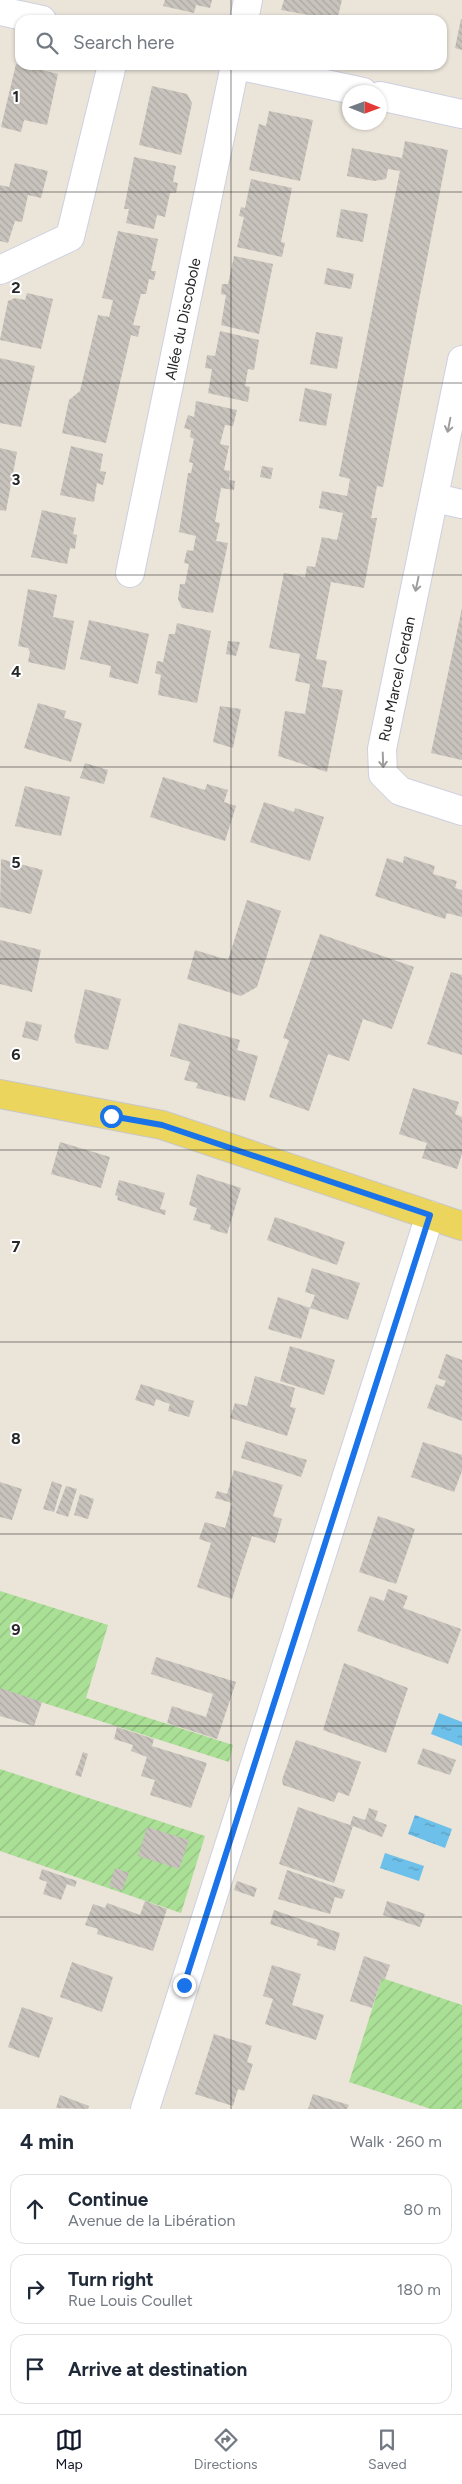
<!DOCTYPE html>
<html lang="en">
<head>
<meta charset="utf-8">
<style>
  :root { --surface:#fff; --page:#f6f6f7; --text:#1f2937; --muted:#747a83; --line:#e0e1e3; --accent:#111827 }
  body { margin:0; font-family:Figtree,sans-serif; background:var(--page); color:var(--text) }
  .compass { position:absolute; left:342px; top:85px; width:45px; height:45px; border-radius:50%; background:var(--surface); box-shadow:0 1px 4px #0004; rotate:91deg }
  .stop { position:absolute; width:15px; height:15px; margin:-11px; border:4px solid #1a73e8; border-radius:50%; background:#fff }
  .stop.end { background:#1a73e8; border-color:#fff; box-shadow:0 1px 5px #0008 }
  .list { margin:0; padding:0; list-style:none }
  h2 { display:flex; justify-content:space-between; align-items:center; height:65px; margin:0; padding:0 20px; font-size:21px }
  h2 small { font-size:16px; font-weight:400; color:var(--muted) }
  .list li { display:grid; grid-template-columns:32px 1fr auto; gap:15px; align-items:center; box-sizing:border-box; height:70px; margin:0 10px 10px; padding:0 10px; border:1px solid var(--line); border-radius:15px }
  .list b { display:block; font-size:19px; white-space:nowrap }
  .list p { margin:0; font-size:16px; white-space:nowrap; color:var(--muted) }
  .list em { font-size:16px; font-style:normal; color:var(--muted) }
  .icon { flex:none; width:28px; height:28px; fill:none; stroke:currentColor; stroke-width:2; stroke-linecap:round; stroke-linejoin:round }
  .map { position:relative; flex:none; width:462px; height:2109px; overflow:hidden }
  .search { position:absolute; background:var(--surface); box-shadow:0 1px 4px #0004; left:15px; right:15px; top:15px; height:55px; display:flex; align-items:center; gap:12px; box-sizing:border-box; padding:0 18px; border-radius:15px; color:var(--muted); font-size:19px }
  .sheet { height:305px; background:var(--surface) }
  nav { display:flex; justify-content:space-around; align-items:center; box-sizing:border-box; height:70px; border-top:1px solid var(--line); background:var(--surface); font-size:14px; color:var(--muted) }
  nav a { display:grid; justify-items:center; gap:2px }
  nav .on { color:var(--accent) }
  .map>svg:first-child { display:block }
  .garden { fill:url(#garden-furrows) }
  .water { fill:url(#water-ripples) }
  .building { fill:url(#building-back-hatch) }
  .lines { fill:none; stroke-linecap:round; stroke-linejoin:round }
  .minor-casing { stroke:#ced0e0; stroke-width:30 }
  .major-casing { stroke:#c7c7c7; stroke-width:30 }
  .minor { stroke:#fff; stroke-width:28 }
  .major { stroke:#ecd55c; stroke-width:28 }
  .oneway { stroke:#9e9e9e }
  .route { stroke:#1a73e8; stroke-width:6 }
  .grid { fill:none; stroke:#272727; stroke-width:1; stroke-opacity:0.55 }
  .labels { text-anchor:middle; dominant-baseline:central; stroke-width:4; stroke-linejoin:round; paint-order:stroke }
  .street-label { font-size:15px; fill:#272727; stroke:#fff }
  .grid-label { font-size:16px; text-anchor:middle; font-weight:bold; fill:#272727; stroke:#fff; stroke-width:4; stroke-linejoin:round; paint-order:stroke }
</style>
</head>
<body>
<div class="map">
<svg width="462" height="2109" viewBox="0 0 462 2109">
  <defs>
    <pattern id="garden-furrows" width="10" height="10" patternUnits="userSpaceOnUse" patternTransform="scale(1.25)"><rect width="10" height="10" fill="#aadf96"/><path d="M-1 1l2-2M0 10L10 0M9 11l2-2" fill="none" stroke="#92bf81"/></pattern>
    <pattern id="water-ripples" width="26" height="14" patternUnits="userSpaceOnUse" patternTransform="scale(1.25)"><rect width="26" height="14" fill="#6dc0ea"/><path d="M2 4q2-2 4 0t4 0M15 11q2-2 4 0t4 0" fill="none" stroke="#5a9cbe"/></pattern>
    <pattern id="building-back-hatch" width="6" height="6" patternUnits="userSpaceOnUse" patternTransform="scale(1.25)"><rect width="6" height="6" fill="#c8c3bc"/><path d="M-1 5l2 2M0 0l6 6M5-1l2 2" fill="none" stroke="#aca8a2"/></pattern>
  </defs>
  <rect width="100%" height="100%" fill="#eae4d9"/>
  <g class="garden">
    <path d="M0,1591L108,1625L86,1698L233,1745L229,1762L0,1689Z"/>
    <path d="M0,1769L205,1836L181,1913L0,1851Z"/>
    <path d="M382,1978L462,2005V2109H431L349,2082Z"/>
  </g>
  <g class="water">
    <path d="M439,1713L462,1722V1746L431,1734Z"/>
    <path d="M415,1815L452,1829L445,1848L408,1834Z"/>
    <path d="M385,1853L424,1866L419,1881L380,1868Z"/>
  </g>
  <g class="building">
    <path d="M165,0H212L210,8L196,5L194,13L163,6Z"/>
    <path d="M284,0H342L337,20L281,10Z"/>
    <path d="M354,15L374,19V20H353Z"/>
    <path d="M461,19L462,20V50L455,48Z"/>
    <path d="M16,64L58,74L47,125L24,120L21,132L1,127Z"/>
    <path d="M152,86L187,94L192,103L181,155L139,145Z"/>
    <path d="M269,111L313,120L300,181L249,170L259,124L266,126Z"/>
    <path d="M405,141L448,150L383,487L377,486L371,518H377L364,588L331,582L316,659L327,661L322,687L343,690L327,772L278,756L285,711L305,714L310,684L295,681L300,654L269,648L284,573L305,577L307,566L315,567L322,537L337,540L343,513L319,508L322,491L347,496L350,479L339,476L400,171L388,169L386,179L374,181L347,176L352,148L402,158Z"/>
    <path d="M134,157L176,166L173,182L178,183L176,193H170L165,217L157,215L154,229L126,223L129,209H124Z"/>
    <path d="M15,163L48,171L41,198L28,195L22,222L15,221L8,243L0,241V185L9,187Z"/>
    <path d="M251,179L292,188L281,242L285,243L282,257L237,247L244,217L239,216L241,207L245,208Z"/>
    <path d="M341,209L368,214L363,242L336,237Z"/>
    <path d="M118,231L158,239L151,271H156L154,280L149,279L146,294H141L133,325L140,326L138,337L131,335L106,443L62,433L69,400L80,391L98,315L109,317L113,300L102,298Z"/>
    <path d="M234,256L273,264L259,334L221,325L226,295L221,294L222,284H228Z"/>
    <path d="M327,268L354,274L351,289L324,284Z"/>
    <path d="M27,293L53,299L41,349L0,340L8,301L15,298L25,300Z"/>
    <path d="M220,331L259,340L254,370L248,369L245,386L250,387L248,402L208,393L212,369L205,368L207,355L215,356Z"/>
    <path d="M316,332L343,337L337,369L310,364Z"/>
    <path d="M0,358L35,366L21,427L0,423Z"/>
    <path d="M305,388L332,394L326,426L299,421Z"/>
    <path d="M196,401L237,410L233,426L225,425L220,444L229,446L224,470L230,471L229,480L235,481L234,490L221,488L215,522L220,523L216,541L228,543L213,613L182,608L178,599L180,584H185L189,564L184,563L187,550L193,551L196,536L179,532L188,473H191L193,463L189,462L194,439L190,437L191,430L184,428L188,415L194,417Z"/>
    <path d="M71,446L103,454L100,471L106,472L103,485L97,483L94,502L60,495Z"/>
    <path d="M0,448L17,452L6,511L0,510Z"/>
    <path d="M262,466L273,468L271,479L260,477Z"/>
    <path d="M42,510L76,518L73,534L77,535L75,549L70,548L67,564L31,557Z"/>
    <path d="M28,589L57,595L53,617L74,621L65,670L28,662L30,652L28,648L18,646Z"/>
    <path d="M462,608V760L431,753Z"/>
    <path d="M89,620L149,634L138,684L109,677L111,666L80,659Z"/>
    <path d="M177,623L211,631L197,703L158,695L161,675L155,673L157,661L163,662L169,634H175Z"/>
    <path d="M228,641L240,642L236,656L226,654Z"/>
    <path d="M38,703L66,711L64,718L82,723L71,762L24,748Z"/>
    <path d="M220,706L241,709L233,748L213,742Z"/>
    <path d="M85,763L108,770L104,784L80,778Z"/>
    <path d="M163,777L205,790L207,784L228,790L224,802L236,806L225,841L150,817Z"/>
    <path d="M25,786L70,797L61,836L15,826Z"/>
    <path d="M264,802L294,812L295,808L324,817L310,861L250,842Z"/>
    <path d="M404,856L435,866L433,874L457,881L455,888L462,890V917L447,913L445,919L375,896L387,858L403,863Z"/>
    <path d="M1,859L43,870L31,914L0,907Z"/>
    <path d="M247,900L281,911L257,987L241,996L187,979L195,950L228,960Z"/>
    <path d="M320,934L414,967L392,1029L363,1019L349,1061L328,1054L309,1111L269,1097L289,1040L283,1038Z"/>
    <path d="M0,940L41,950L32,992L0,984Z"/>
    <path d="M451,972L462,975V1055L427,1044Z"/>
    <path d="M85,989L121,999L108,1050L76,1043L74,1037Z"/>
    <path d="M26,1021L42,1025L38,1041L22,1037Z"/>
    <path d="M179,1023L240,1040L237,1050L258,1056L245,1101L196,1088L198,1083L184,1080L190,1062L170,1056Z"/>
    <path d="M413,1088L459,1102L455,1114L462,1117V1154L457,1169L422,1158L427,1143L399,1134Z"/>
    <path d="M60,1142L110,1157L101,1188L51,1174Z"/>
    <path d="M197,1174L241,1188L227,1234L210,1229L211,1225L193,1220L197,1208L189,1205Z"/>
    <path d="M119,1180L165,1193L160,1209L166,1210L165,1215L117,1200L118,1196L115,1195Z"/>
    <path d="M275,1217L345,1242L337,1265L267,1240Z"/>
    <path d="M312,1268L360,1283L348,1320L310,1308L315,1295L305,1292Z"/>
    <path d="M278,1297L310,1308L301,1339L268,1329Z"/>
    <path d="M290,1346L335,1360L324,1395L280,1381Z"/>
    <path d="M446,1354L462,1360V1421L427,1408L436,1384L443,1387L446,1381L438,1378Z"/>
    <path d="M255,1376L295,1388L290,1407L296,1408L287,1436L230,1418L235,1403L247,1406Z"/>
    <path d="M141,1384L194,1401L189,1417L168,1411L170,1404L156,1399L154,1406L135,1400Z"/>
    <path d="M246,1441L307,1460L301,1477L241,1458Z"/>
    <path d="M423,1442L462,1455V1471L454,1492L411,1477Z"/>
    <path d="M234,1470L283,1485L273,1516L282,1519L275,1543L252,1536L232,1599L197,1587L211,1543L199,1539L205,1522L225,1528L232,1503L215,1498L217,1491L227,1494Z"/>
    <path d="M52,1481L62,1485L54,1512L43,1509Z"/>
    <path d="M0,1482L22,1489L12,1520L0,1517Z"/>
    <path d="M66,1486L77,1489L68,1517L56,1513Z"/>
    <path d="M80,1494L94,1499L88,1519L74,1515Z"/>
    <path d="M378,1516L415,1529L396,1584L359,1572Z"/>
    <path d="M388,1589L408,1596L403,1608L461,1629L448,1664L357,1631L370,1596L384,1601Z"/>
    <path d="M156,1657L236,1682L217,1739L167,1723L172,1706L206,1717L213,1694L151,1674Z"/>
    <path d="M344,1663L408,1688L386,1753L323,1730Z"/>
    <path d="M0,1688L42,1702L34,1726L0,1716Z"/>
    <path d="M117,1727L154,1739L152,1746L207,1763L191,1808L150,1795L155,1780L141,1776L147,1757L131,1751L133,1745L114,1739Z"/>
    <path d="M296,1740L361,1762L349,1796L338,1792L334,1802L283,1785L282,1780Z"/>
    <path d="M423,1748L456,1760L450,1775L417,1764Z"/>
    <path d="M83,1752L88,1754L81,1777L75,1775Z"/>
    <path d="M298,1807L350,1825L353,1816L365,1820L369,1808L378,1811L375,1820L387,1825L382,1837L353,1826L334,1883L279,1864Z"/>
    <path d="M147,1827L189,1840L179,1869L138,1856Z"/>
    <path d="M115,1868L129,1873L122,1891L109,1886Z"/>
    <path d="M42,1869L77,1881L75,1887L67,1884L61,1900L43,1894L47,1882L39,1879Z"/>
    <path d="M287,1870L345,1890L342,1899L335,1897L330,1914L278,1899Z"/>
    <path d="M237,1881L257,1888L254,1897L234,1890Z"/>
    <path d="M145,1901L167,1909L153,1951L97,1934L98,1929L85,1925L93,1904L105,1908L107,1903L140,1915Z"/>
    <path d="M387,1901L425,1914L420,1927L383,1915Z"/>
    <path d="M274,1910L340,1933L335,1951L317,1945L318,1940L270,1924Z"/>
    <path d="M364,1956L390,1965L385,1979L382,1978L372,2008L350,2001Z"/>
    <path d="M72,1962L113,1977L102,2012L60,1997Z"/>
    <path d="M272,1965L301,1974L292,2005L324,2015L316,2040L265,2024L273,1999L263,1996Z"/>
    <path d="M22,2007L53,2018L39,2058L8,2047Z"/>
    <path d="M214,2034L252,2046L247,2062L253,2064L244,2091L238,2089L233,2106L195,2094Z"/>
    <path d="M313,2094L349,2105L347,2109H308Z"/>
    <path d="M60,2095L89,2106L88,2109L56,2108Z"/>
  </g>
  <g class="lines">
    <g class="minor-casing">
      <g id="minor">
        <path d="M0,11L42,20"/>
        <path d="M244,20L248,0"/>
        <path d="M237,65L363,92"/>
        <path d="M380,96L462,114"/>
        <path d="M0,270L70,237L112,65"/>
        <path d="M462,360L382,749L383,774L400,791L462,811"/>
        <path d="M435,498L462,504"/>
        <path d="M130,573L235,65"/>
        <path d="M145,2109L430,1215"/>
      </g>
    </g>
    <g class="major-casing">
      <path id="major" d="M0,1094L162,1125L462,1226"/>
    </g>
    <use href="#minor" class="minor"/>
    <use href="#major" class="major"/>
  </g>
  <defs><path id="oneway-shaft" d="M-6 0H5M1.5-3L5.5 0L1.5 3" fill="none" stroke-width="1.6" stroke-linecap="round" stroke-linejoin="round" transform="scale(1.25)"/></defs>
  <g class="oneway">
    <use href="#oneway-shaft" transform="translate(449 425) rotate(101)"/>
    <use href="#oneway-shaft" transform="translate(417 584) rotate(102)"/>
    <use href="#oneway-shaft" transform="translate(383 760) rotate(88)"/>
  </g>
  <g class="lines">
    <path class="route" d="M111,1116L162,1125L430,1215L184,1985"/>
  </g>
  <path class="grid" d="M231,0V20M231,65V2109M0,192H462M0,383H462M0,575H462M0,767H462M0,959H462M0,1150H462M0,1342H462M0,1534H462M0,1726H462M0,1917H462"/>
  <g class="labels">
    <g class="street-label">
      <text transform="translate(183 319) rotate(-78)">Allée du Discobole</text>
      <text transform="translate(397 679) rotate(-78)">Rue Marcel Cerdan</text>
    </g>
  </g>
  <g class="grid-label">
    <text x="16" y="102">1</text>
    <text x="16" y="293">2</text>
    <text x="16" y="485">3</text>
    <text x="16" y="677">4</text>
    <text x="16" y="868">5</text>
    <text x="16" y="1060">6</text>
    <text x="16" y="1252">7</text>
    <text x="16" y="1444">8</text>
    <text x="16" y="1635">9</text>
  </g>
</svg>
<svg class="compass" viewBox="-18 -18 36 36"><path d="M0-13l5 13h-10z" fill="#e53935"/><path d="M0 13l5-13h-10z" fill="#747a83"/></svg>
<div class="stop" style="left:111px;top:1116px"></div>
<div class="stop end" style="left:184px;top:1985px"></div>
<div class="search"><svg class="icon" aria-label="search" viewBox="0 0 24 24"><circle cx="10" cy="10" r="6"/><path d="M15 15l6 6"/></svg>Search here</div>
</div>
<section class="sheet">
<h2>4 min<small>Walk · 260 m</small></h2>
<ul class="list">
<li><svg class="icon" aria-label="ahead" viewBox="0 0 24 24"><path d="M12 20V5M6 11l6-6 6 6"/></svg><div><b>Continue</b><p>Avenue de la Libération</p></div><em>80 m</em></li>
<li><svg class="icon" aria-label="right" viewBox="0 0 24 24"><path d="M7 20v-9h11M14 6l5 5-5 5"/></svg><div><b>Turn right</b><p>Rue Louis Coullet</p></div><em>180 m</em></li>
<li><svg class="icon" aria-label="arrive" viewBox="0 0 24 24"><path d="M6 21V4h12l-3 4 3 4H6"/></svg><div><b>Arrive at destination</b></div></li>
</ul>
</section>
<nav>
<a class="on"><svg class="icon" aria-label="map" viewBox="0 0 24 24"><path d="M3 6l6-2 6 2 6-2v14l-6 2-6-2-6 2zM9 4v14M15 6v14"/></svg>Map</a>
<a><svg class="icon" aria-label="directions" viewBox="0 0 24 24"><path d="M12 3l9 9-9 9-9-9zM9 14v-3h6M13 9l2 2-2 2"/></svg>Directions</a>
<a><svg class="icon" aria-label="saved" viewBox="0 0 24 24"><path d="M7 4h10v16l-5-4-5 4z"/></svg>Saved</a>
</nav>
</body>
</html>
